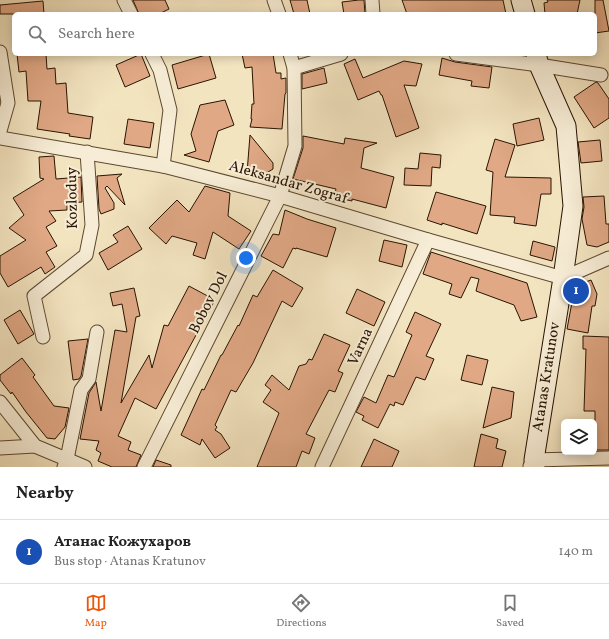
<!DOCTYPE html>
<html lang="en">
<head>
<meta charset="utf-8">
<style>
  :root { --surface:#fff; --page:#f6f6f6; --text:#222; --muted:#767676; --line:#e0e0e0; --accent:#ea580c }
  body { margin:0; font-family:Vollkorn,serif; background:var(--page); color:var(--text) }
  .controls { position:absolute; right:12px; bottom:12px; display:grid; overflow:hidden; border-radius:6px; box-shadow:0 2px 10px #0003 }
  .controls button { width:36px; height:36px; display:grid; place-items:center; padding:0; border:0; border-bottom:1px solid var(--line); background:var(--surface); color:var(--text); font:20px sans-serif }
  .you { position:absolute; left:246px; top:258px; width:14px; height:14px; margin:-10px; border:3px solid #fff; border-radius:50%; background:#1a73e8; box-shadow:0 0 0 6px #1a73e833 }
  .badge { display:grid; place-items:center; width:26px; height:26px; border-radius:50%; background:var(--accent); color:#fff; font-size:13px; font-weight:700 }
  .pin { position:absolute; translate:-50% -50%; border:2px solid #fff; box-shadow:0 1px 4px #0006 }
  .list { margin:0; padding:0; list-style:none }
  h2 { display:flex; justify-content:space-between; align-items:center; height:52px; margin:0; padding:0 16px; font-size:17px }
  h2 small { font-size:13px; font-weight:400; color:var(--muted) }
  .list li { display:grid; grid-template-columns:26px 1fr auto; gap:12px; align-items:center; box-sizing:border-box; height:64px; padding:0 16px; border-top:1px solid var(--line) }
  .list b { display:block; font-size:15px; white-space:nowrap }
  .list p { margin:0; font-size:13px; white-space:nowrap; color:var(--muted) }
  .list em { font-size:13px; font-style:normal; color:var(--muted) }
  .icon { flex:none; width:22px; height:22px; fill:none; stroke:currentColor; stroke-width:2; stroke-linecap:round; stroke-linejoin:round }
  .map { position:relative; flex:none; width:609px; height:467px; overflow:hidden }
  .search { position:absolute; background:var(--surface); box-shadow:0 2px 10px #0003; left:12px; right:12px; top:12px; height:44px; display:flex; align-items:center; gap:10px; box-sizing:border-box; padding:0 14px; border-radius:6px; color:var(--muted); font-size:15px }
  .sheet { height:116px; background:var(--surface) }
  nav { display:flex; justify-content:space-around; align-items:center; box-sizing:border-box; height:56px; border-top:1px solid var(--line); background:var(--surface); font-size:11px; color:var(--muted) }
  nav a { display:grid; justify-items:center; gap:2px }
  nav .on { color:var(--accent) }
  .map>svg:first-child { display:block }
  .building { fill:#e0a885; stroke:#291401 }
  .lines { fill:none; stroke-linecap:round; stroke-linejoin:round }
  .street-casing { stroke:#5c4831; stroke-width:15 }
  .secondary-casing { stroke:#291401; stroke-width:21 }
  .street { stroke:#f7edd6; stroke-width:13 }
  .secondary { stroke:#f7edd6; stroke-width:19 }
  .labels { text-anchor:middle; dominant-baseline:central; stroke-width:4; stroke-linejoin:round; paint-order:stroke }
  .street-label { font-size:15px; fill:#291401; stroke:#f7edd6 }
</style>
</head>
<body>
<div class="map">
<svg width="609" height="467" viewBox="0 0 609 467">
  <rect width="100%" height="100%" fill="#f3e4c0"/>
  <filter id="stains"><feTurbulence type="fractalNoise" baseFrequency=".005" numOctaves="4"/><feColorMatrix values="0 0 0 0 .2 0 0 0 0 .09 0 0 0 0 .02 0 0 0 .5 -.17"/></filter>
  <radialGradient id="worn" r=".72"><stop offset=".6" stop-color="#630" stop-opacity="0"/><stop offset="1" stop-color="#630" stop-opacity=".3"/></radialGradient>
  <g class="building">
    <path d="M133,0H165L169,9L159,14H139Z"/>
    <path d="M290,0H307L310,14H294Z"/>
    <path d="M359,0H364L365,14H344L342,2Z"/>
    <path d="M402,0H503L506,14H407Z"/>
    <path d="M547,0H580L577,14H545L544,3L548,2Z"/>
    <path d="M595,0H603L609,31L595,33Z"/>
    <path d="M43,1L44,14H0V5Z"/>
    <path d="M17,54H46L47,69L55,68L56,84L66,83L68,113L93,117L90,139L69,136L70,134L37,129L41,101H28L26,71L19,72Z"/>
    <path d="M141,54L150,76L125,87L116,65Z"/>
    <path d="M209,54L216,78L178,89L172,65Z"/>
    <path d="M242,54H273L276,73H281V79L286,78V93L285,94L282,129L250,127L252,119H251L252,104H254L252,67L245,68Z"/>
    <path d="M442,58L455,62L492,67L489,88L471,86L472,81L439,75Z"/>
    <path d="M355,59L363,78L404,61L422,64L416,86L404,85L419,128L396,137L382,95H381L379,91L358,100L344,64Z"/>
    <path d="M324,68L327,83L302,89V74Z"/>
    <path d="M596,82L598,83L609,99V118L594,128L574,97Z"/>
    <path d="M225,100L234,125L218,131L209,162L184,155L196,151L191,134L200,105Z"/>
    <path d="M539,118L544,140L517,146L513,124Z"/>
    <path d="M128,119L154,123L150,148L124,144Z"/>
    <path d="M250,135L273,163V169L260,177L247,173Z"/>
    <path d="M303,136L344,144L345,138L377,143L364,148L361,168L394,177L386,208L352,199V201L334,197L336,189L293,179L303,148Z"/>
    <path d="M495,139L515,145L505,177L551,178V194H541L536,226L514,223L515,217L490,215L493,172L486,170Z"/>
    <path d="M600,140L602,161L581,163L578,142Z"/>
    <path d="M420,153L441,155L440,168L432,167L431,186L404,185L405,168L418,169Z"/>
    <path d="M54,156L56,179L81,177L82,202L67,203V210L49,211L56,221L46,227L57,246L46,252L55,267L45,274L41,267L8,287L0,273V256L26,240L9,228L24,215L13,198L44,179L40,178L39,157Z"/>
    <path d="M122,174L117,178L125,205L107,186L105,188L114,203V209L101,214L99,209L97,176Z"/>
    <path d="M205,186L230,193L228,216L251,231L239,249L213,232L205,259L193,255L197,243L172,236L166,244L149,228L177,200L189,212Z"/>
    <path d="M436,192L486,206L477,234L442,223V225L427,220Z"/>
    <path d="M604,196L606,224H609V242L597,247L587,245L582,219L584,207L583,197Z"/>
    <path d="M285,210L307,219L336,228L327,257L296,248V249L293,248L283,268L261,256L273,234L279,235Z"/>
    <path d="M128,226L142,249L108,270L99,253L118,242L113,235Z"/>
    <path d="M384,240L407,245L402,267L379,261Z"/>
    <path d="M533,241L555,247L552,261L530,255Z"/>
    <path d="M431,252L527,283L537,317L521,321L514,305L476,291L479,279L471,277L461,298L449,294L452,284L423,274Z"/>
    <path d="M273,270L303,288L292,307L282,301L253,363L236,392L231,390L215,425L217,427L215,430L221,434L230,448L215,458L202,439L200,445L181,435L202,389L204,390L221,355H222L238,325L239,326L253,295L257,297Z"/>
    <path d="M591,280L597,294L595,306H592L588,333L567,329L575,286Z"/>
    <path d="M189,286L215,300L156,409L135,398L118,436L131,442L128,450L141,455L136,467H112L98,461L101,453L96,450L99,441L80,439L89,393L96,382L101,411L115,330L127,332L122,304L113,306L110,293L134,288L140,316L136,317L121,403L149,355L152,368L164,325L168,326Z"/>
    <path d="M357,289L385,302L374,326L346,313Z"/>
    <path d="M20,310L34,334L18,344L4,320Z"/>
    <path d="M415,312L441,324L426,356L434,359L425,380L416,377L403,405L395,402L394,406L390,404L378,428L362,420L364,416L356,412L364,397L376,403L388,375L394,377L412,335L406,332Z"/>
    <path d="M324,334L350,345L338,371L343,373L335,392L329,390L306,434L315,438L309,454L302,451L296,467H257L279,413L263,402L271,390L265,385L272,375L289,390L299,366L306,364L309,359L312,360Z"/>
    <path d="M583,336L609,337V450H595V411H584L586,349H583Z"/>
    <path d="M88,339L81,376L79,379L73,380L68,341Z"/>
    <path d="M467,355L488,360L482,385L461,380Z"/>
    <path d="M22,358L35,375L33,377L54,406L69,408L65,427L55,439L47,438L26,412L12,392L11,394L0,380V375Z"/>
    <path d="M492,387L514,392L511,418L483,428Z"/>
    <path d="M481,434L498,439L496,448L506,451L502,467H474Z"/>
    <path d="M374,439L399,451L392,467H361Z"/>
    <path d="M156,460L171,465V467H153Z"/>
  </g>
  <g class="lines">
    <g class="street-casing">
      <g id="street">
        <path d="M124,0L131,14"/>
        <path d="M274,0L279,14"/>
        <path d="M372,0L373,14"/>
        <path d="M0,52L8,103L0,131"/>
        <path d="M152,54L160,70L170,110L163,166"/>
        <path d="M456,54L539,65L601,75"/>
        <path d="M294,68L341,54"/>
        <path d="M0,138L163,166L280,196L428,240L563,278L609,258"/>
        <path d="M43,337L34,296L86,255L92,225L87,152"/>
        <path d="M0,402L35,446L85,467"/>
        <path d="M0,448L35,446"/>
        <path d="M530,466L534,460L609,458"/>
        <path d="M64,467L67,459L81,390L89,379L97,332"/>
        <path d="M144,467L280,196L295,146L294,68L290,54"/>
        <path d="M322,467L428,240"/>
      </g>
    </g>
    <g class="secondary-casing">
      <g id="secondary">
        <path d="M521,0L525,14"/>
        <path d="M535,467L534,460L563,278L573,206L566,126L539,65L536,54"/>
      </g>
    </g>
    <use href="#street" class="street"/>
    <use href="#secondary" class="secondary"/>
  </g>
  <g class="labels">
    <g class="street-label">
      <text transform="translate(288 183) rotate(16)">Aleksandar Zograf</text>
      <text transform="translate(73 198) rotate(-91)">Kozloduy</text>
      <text transform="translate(209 303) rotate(-63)">Bobov Dol</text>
      <text transform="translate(361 347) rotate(-65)">Varna</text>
      <text transform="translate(547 377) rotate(-81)">Atanas Kratunov</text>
    </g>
  </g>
  <rect width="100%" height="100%" filter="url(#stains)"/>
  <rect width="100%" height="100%" fill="url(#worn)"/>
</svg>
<div class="controls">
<button><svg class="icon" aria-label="layers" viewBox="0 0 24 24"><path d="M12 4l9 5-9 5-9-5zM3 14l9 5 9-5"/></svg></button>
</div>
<div class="you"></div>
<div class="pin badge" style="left:576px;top:291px;background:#1a4fb4">1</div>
<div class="search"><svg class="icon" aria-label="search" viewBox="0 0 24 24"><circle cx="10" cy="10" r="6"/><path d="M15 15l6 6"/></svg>Search here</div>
</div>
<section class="sheet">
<h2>Nearby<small></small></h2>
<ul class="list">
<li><span class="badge" style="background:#1a4fb4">1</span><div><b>Атанас Кожухаров</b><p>Bus stop · Atanas Kratunov</p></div><em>140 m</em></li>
</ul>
</section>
<nav>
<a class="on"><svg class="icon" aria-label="map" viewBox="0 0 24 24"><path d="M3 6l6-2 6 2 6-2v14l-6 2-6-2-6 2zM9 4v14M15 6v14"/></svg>Map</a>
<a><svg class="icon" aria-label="directions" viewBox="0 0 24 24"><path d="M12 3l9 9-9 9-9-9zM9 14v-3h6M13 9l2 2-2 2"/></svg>Directions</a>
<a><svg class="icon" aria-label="saved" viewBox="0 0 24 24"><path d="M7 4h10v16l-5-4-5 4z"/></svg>Saved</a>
</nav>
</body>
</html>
